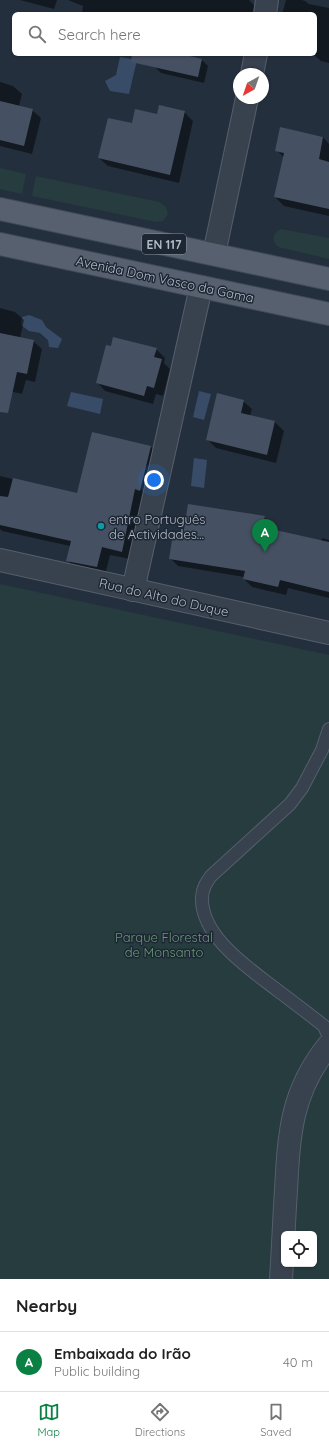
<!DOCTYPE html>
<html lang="en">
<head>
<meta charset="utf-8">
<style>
  :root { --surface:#fff; --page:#f2f2f2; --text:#222; --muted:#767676; --line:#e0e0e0; --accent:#0b8043 }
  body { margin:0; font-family:Quicksand,sans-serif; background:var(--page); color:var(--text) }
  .controls { position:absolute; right:12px; bottom:12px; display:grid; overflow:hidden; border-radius:6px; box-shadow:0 1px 3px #0004 }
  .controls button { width:36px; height:36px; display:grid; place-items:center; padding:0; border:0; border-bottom:1px solid var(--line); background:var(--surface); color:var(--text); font:20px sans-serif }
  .compass { position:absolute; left:233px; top:68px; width:36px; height:36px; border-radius:50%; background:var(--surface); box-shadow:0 1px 3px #0004; rotate:220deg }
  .you { position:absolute; left:154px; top:480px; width:14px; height:14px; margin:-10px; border:3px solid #fff; border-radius:50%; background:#1a73e8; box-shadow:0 0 0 6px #1a73e833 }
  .badge { display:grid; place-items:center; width:26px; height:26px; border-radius:50%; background:var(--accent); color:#fff; font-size:13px; font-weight:700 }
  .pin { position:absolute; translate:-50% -33px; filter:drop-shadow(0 1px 2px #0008) }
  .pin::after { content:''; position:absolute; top:21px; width:14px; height:12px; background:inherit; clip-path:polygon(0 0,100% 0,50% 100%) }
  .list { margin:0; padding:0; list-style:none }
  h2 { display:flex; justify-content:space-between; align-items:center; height:52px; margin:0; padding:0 16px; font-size:17px }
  h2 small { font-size:13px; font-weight:400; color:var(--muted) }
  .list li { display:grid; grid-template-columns:26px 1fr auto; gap:12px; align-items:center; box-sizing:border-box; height:60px; padding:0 16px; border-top:1px solid var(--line) }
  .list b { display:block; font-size:15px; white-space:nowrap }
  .list p { margin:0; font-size:13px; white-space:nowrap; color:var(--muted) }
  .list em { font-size:13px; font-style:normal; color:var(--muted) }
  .icon { flex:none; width:22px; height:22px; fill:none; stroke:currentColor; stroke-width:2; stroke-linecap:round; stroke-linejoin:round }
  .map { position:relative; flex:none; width:329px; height:1279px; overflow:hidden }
  .search { position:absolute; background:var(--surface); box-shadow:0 1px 3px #0004; left:12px; right:12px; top:12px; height:44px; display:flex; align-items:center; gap:10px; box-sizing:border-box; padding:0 14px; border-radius:6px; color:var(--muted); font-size:15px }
  .sheet { height:112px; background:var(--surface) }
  nav { display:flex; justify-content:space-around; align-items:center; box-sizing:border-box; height:56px; border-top:1px solid var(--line); background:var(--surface); font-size:11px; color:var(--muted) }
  nav a { display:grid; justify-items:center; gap:2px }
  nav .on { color:var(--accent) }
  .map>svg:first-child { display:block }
  .green { fill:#263c3f; fill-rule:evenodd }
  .water { fill:#394c67 }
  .shadow { fill:#0007 }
  .building { fill:#455162 }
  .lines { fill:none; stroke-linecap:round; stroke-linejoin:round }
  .service-casing { stroke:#565f6c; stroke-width:14 }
  .minor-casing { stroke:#565f6c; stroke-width:24 }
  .primary-casing { stroke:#414a57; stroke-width:24 }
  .service { stroke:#38414e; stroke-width:12 }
  .minor { stroke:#38414e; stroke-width:22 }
  .primary { stroke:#56606e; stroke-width:22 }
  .culture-dot { fill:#0f9aa8; stroke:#1d2633; stroke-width:1.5 }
  .labels { text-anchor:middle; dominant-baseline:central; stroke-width:3; stroke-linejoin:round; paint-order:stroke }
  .shield { fill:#1d2633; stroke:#878f9c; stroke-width:1 }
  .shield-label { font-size:12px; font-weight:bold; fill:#b4bcc9 }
  .street-label { font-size:13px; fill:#b4bcc9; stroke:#1d2633 }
  .poi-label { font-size:13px; fill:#b4bcc9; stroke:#1d2633; text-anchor:start }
  .park-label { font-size:13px; fill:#6b9a76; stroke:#1d2633 }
</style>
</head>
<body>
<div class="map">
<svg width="329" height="1279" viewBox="0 0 329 1279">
  <rect width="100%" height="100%" fill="#242f3e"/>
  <g class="green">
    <path d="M0,168L26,174L22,194L0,189Z"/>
    <path d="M36,176L159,202L166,207L168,214L163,221L156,222L32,196Z"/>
    <path d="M281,229L329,238V259L278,247C271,241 273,232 281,229Z"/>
    <path d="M0,584L329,655V1279H0ZM284,1234H314V1264H284Z"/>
  </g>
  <g class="water">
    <path d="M120,57L137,60L129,94L110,91L105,81L116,75Z"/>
    <path d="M29,315L42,320L46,327L62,339L58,348L49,347L48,340L40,333L29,331L21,325L22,317Z"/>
    <path d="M199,391L211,394L204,420L193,417Z"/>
    <path d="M71,392L103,399L100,414L67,406Z"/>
    <path d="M194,458L207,460L204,488L191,486Z"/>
  </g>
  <g class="shadow">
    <path d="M20,0H57L54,9Z"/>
    <path d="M68,0H249L256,7L254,14H176L165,12V14H84L82,12L83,6Z"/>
    <path d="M286,0H302L305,1L309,4L329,8V63L321,61L313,54H315V14H282Z"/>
    <path d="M157,54H177L202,60L208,66L204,83L161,73L154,66Z"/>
    <path d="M0,82L13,86L22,94L19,106L32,110L41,118L32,154L0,146Z"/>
    <path d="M184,112L193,121L179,183L108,166L99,158L132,124L157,115Z"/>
    <path d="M281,129L323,137L329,144V216L284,206L275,197L284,158L277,150Z"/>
    <path d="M0,308L15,312L24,320L20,338L33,341L42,349L35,382L26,380L22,394L0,389Z"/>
    <path d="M156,349L165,358L164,363L170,369L163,396L156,394L153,404L105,391L97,382Z"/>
    <path d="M243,401L252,409L250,416L275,422L284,431L276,463L216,448L207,439Z"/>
    <path d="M151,447L159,455L130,559L110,555L105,575L75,568L67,560L70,546L2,531L0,529V476L77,494Z"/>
    <path d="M264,517L272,525L271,530L321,541L322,538L329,540V598L288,588L286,595L252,587L244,579V577L178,566L170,558L184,537Z"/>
  </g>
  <g class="building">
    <path d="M132,54H182L202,59L198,77L131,62Z"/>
    <path d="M0,101L33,109L24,146L0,140Z"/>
    <path d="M159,105L185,111L170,175L98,158L108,118L132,123L135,109L157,114Z"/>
    <path d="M280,127L323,137L319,159L329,162V209L274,197L284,153L275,151Z"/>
    <path d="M0,333L34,340L27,374L17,372L8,413L0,412Z"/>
    <path d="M113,337L157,348L154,357L162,359L154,388L147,386L144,396L96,383L106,345L111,346Z"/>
    <path d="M217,393L244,400L241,413L275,421L267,455L206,440Z"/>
    <path d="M92,432L151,446L140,491L135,489L122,552L102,547L97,567L66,561L71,541L0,525V496L8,497L13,478L77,493Z"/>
    <path d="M188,504L265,516L262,527L329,542V592L280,580L278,587L243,579L245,571L169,559L173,534L183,536Z"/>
  </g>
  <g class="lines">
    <g class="service-casing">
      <path id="service" d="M329,729L322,750L302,788L290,804L211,876C206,883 202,889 202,898C201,937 250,969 277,990C293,1002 309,1014 324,1026L329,1037L328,1046L329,1048"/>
    </g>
    <g class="minor-casing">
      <g id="minor">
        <path d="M265,14L267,0"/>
        <path d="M252,74L256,54"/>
        <path d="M214,254L247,98"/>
        <path d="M0,560L329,633"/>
        <path d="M133,590L201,287"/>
        <path d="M281,1279C283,1249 284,1220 286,1190C289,1134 291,1092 328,1046"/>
      </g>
    </g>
    <g class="primary-casing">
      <g id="primary">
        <path d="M0,209L329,279"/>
        <path d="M0,244L329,314"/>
      </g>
    </g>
    <use href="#service" class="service"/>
    <use href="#minor" class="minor"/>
    <use href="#primary" class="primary"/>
  </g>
  <circle class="culture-dot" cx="101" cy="526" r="4"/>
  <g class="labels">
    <rect class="shield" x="142" y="234" width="44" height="20" rx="3"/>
    <g class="shield-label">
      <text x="164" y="244">EN 117</text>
    </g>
    <g class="street-label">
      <text transform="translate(165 279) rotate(12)">Avenida Dom Vasco da Gama</text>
      <text transform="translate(164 597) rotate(13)">Rua do Alto do Duque</text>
    </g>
    <g class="poi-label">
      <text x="109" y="519">entro Português<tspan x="109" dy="15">de Actividades…</tspan></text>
    </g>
    <g class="park-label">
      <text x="164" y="937">Parque Florestal<tspan x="164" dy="15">de Monsanto</tspan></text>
    </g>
  </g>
</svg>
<div class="controls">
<button><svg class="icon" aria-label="locate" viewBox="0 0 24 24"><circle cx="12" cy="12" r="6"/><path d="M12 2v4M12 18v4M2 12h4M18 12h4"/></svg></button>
</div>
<svg class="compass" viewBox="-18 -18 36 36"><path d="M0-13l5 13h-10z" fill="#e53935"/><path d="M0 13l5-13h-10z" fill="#767676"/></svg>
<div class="you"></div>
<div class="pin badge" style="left:265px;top:552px">A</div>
<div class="search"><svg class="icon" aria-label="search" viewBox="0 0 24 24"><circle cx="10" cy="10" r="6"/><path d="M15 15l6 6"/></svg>Search here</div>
</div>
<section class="sheet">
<h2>Nearby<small></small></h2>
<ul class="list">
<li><span class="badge">A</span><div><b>Embaixada do Irão</b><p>Public building</p></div><em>40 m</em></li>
</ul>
</section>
<nav>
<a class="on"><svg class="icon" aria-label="map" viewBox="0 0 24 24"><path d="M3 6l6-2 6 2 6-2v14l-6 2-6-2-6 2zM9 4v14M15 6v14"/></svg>Map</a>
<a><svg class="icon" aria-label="directions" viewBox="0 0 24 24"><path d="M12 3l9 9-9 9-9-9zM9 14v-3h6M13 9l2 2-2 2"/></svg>Directions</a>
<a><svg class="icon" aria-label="saved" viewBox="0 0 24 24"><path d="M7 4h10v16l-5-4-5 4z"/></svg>Saved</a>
</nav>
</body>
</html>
